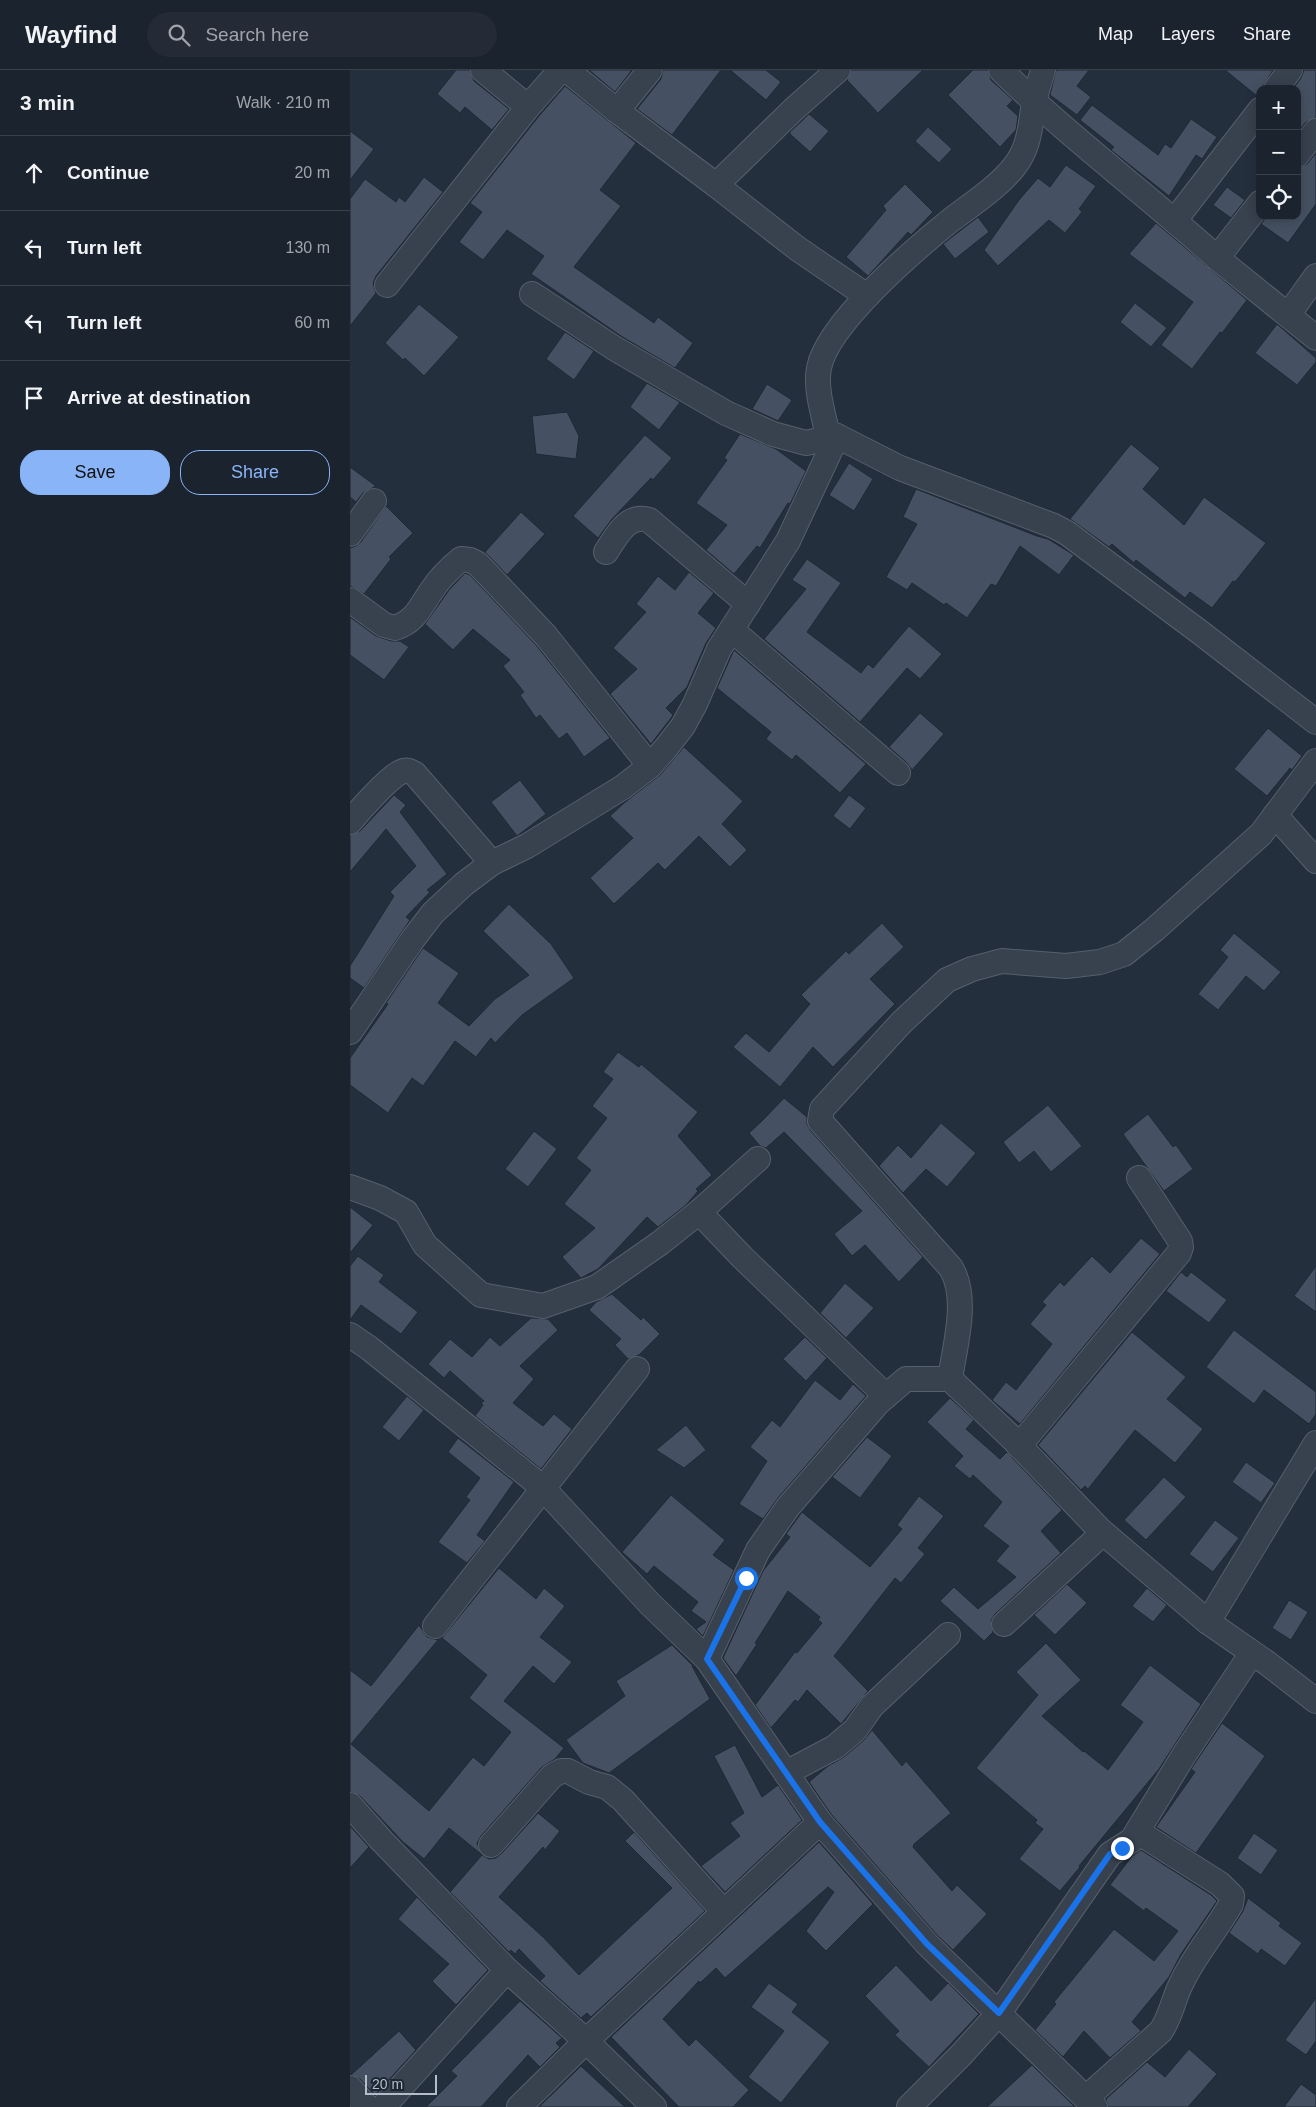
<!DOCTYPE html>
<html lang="en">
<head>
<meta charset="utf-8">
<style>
  :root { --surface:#1b232e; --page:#242b36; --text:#f1f3f6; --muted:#a0a4aa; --line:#39404a; --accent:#8ab4f8 }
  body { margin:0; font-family:Helvetica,sans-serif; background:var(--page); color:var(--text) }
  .controls { position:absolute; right:15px; top:15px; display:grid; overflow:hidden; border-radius:10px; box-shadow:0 2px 12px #0003 }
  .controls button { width:45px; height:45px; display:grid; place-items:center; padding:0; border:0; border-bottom:1px solid var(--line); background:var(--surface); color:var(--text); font:25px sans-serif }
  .scale { position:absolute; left:15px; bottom:12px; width:72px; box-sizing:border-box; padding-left:5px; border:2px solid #b4bcc9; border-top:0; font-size:14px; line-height:18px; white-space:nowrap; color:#b4bcc9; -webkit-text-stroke:4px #1d2633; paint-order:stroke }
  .stop { position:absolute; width:15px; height:15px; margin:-11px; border:4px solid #1a73e8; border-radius:50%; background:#fff }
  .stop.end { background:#1a73e8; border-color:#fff; box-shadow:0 1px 5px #0008 }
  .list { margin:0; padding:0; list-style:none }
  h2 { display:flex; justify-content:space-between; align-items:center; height:65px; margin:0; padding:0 20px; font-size:21px }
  h2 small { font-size:16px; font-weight:400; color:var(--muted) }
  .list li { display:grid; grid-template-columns:32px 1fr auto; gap:15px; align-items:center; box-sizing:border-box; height:75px; padding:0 20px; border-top:1px solid var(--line) }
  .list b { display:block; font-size:19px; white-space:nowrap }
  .list em { font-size:16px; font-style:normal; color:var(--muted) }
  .actions { display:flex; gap:10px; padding:15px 20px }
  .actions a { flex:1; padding:11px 0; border:1px solid var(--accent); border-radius:20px; text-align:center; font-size:18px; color:var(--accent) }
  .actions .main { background:var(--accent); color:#111 }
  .icon { flex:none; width:28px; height:28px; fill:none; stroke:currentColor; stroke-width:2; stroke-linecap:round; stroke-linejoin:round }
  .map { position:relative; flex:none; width:966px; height:2037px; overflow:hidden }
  header { display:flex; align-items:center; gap:30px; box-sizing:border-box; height:70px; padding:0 25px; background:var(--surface); border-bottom:1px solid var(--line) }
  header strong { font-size:24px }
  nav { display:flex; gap:28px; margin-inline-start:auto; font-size:18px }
  .search { width:350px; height:45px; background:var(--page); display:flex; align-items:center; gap:12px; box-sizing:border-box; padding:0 18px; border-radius:28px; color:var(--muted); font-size:19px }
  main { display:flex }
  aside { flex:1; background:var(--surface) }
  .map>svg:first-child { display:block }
  .building { fill:#455162; stroke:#1f2835 }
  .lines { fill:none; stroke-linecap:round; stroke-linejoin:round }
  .minor-casing { stroke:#565f6c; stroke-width:26 }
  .minor { stroke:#38414e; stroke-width:24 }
  .route { stroke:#1a73e8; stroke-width:6 }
</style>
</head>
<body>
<header>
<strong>Wayfind</strong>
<div class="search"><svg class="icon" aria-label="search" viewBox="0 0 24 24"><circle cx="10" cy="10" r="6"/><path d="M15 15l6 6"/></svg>Search here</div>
<nav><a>Map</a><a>Layers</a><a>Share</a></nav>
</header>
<main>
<aside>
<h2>3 min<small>Walk · 210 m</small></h2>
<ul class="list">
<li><svg class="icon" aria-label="ahead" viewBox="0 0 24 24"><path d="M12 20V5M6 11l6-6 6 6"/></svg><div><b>Continue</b></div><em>20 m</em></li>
<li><svg class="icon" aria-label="left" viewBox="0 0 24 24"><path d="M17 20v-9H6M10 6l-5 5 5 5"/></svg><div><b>Turn left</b></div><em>130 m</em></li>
<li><svg class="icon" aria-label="left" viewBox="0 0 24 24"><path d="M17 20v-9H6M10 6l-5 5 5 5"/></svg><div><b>Turn left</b></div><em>60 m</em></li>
<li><svg class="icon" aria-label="arrive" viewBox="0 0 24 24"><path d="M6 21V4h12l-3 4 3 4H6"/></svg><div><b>Arrive at destination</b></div></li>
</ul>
<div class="actions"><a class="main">Save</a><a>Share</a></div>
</aside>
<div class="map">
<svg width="966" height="2037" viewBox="0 0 966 2037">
  <rect width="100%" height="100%" fill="#242f3e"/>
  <g class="building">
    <path d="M106,0H120L124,11L159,39L142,60L115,37L110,43L87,24Z"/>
    <path d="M239,0H282L265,22Z"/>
    <path d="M313,0H371L322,65L287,39L311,9Z"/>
    <path d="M380,0H416L431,12L416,30Z"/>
    <path d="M501,0H573L528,43L497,10Z"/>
    <path d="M623,0H638L641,10L663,30L657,36L668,46L666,60L650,77L598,25Z"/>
    <path d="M706,0H739L727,16L741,27L727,45L700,25Z"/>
    <path d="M875,0H923L907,26Z"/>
    <path d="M954,0H966V48L956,52L947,63V19H943L951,8Z"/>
    <path d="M215,16L286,73L250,120L271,136L224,197L304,253L308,247L343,273L325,298L271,266L181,204L194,186L157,160L133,190L109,172L132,142L120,133L189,46Z"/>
    <path d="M742,35L808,85L815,74L821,78L841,49L867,67L852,89L846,85L819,126L761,80L764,77L730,50Z"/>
    <path d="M459,44L479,61L460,82L440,64V62Z"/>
    <path d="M578,57L602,79L589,93L565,71Z"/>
    <path d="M0,61L24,79L0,110Z"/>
    <path d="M966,83V134L938,173L911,154L917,146H947V98L957,94Z"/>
    <path d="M716,95L746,116L729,139L732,142L715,163L699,150L648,196L634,180L669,130L688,108L700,117Z"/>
    <path d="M74,107L93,122L26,206L23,213L26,223L0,256V129L15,109L46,132L49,127L55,132Z"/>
    <path d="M555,114L583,142L561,165L558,162L518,206L496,187L536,140L533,136Z"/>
    <path d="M877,117L895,130L881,148L863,135Z"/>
    <path d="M628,147L639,162L605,189L593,174Z"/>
    <path d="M806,153L897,230L872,263L870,262L842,299L811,275L843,232L779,184Z"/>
    <path d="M785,233L817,258L801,277L770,252Z"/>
    <path d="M69,234L109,267L74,306L55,288L53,290L35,273Z"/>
    <path d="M927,254L966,288V292L947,315L905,283Z"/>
    <path d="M215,262L244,281L224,310L196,289Z"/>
    <path d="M297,313L330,332L309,360L280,337Z"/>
    <path d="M417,314L442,330L428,351L402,339Z"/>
    <path d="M217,342L229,366L226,389L186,384L182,346Z"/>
    <path d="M390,364L426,379L456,401L440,434L438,433L410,478L407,476L384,504L356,480L377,455L346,433L377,390L374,388Z"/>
    <path d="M295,365L322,388L303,410L301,408L262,449L248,468L223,446Z"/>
    <path d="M781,374L810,398L793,419L834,455L854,427L916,473L885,512L883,511L862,538L840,522L835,528L786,490L784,493L762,474L759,477L720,449Z"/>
    <path d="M499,393L523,409L504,441L479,425Z"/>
    <path d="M0,397L26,416L13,423L6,432L0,427Z"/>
    <path d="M566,419L687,466L698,469L724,485L709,505L670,476L646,516L641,514L617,548L596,533L594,535L562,513L557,520L536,507L567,454L553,447Z"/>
    <path d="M36,436L63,463L39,487L41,489L14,524L0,516V478L6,476L11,472Z"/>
    <path d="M171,442L195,464L157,505L135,482Z"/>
    <path d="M457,489L491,513L457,562L511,603L518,594L523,598L559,556L592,584L570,609L557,598L510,652L414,569L456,519L442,510Z"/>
    <path d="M339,502L364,523L348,543L366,558L356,573L337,617L316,638L323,645L321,648L301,674L260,624L287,599L263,578L296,542L286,534L308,506L325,520Z"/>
    <path d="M115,503L120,505L186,575L260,668L234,687L217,663L209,669L190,645L186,648L170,625L174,622L153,596L160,590L123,559L103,580L75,554L99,520Z"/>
    <path d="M0,547L26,566L41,571H50L59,577L34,610L0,585Z"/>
    <path d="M384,580L516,694L490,723L446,685L442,690L416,669L421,662L367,618Z"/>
    <path d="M570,643L594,664L562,700L557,693L539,677Z"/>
    <path d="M918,658L952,686L942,700L940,698L917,726L884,699Z"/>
    <path d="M334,677L393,731L372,754L397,780L380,797L349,766L315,800L308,793L264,834L240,808L283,768L260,746L274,733L310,705Z"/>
    <path d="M170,710L196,744L167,766L141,732Z"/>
    <path d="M44,725L56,735L50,742L97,804L77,820L80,822L56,847L60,850L14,918L0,908V896L44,826L40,822L66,796L36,759L0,802V765L10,761Z"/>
    <path d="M499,725L516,738L500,759L483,746Z"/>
    <path d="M159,834L201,874L224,908L172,945L145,973L141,968L126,987L105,971L73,1016L62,1008L38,1043L0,1015V988L38,934L36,933L73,878L109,903L88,933L119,956L145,929L179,905L133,861Z"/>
    <path d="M532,853L554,877L520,909L545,934L483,997L463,977L430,1017L383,977L396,963L419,982L460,934L451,925L496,881L499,884Z"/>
    <path d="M884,863L931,902L914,921L896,906L868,940L848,924L878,887L870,880Z"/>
    <path d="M268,982L289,997L291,994L348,1042L328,1066L362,1105L346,1119L348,1121L336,1135L308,1157L297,1147L248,1199L231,1208L212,1187L245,1158L214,1134L241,1100L226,1088L257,1048L242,1036L263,1009L253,1002Z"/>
    <path d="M434,1028L457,1047V1054L460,1060L573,1187L549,1212L515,1175L502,1186L484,1164L512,1141L434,1062L416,1078L410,1076L399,1063L414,1049Z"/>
    <path d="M698,1035L732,1076L701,1102L684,1081L669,1093L653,1072Z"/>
    <path d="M798,1044L823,1077L826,1075L843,1099L814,1121L773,1064Z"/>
    <path d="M591,1053L626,1083L597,1117L576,1099L553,1123L529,1096L548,1075L561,1088Z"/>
    <path d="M184,1061L207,1079L178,1117L155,1099Z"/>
    <path d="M0,1137L23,1155L0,1183Z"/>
    <path d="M791,1168L810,1184L670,1354L642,1330L656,1312L666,1320L702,1274L680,1254L696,1235L692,1232L710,1212L714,1216L742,1186L760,1203Z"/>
    <path d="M8,1186L34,1205L29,1212L68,1242L51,1264L11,1235L0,1250V1196Z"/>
    <path d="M966,1196V1242L944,1226Z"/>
    <path d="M831,1202L837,1207L841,1202L877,1230L859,1253L816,1221Z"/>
    <path d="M495,1213L524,1238L496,1268L470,1243Z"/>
    <path d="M262,1224L291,1250L293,1247L310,1264L289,1285L278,1289L265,1275L271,1269L239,1240L246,1232Z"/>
    <path d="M181,1248L198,1249L208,1260L170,1296L184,1309L163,1333L193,1356L204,1344L222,1359L191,1399L125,1346L133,1335L131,1333L134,1331L100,1301L94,1308L78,1294L100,1269L122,1287L140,1267L150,1276Z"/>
    <path d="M884,1260L966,1322V1344L959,1354L914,1320L904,1334L856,1297Z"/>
    <path d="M782,1262L836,1307L817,1329L853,1359L825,1393L785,1360L738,1419L735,1416L731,1420L688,1375Z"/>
    <path d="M455,1267L477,1288L456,1311L433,1289Z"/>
    <path d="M465,1310L490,1330L503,1314L516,1326L428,1428L413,1449L389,1434L417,1391L400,1377L422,1350L430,1357Z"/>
    <path d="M57,1326L74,1340L49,1371L32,1357Z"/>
    <path d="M600,1328L624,1350L616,1359L650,1389L657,1382L712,1440L691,1461L711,1483L645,1544L641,1550L643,1562L634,1571L590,1531L604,1517L628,1539L666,1507L646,1491L659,1476L633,1456L652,1432L623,1405L620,1409L604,1396L613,1386L577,1352Z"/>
    <path d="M336,1355L356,1380L334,1398L306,1380Z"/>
    <path d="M517,1367L542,1386L510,1428L482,1407Z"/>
    <path d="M108,1368L164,1412L127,1465L135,1471L117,1493L88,1472L120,1430L116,1427L130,1408L98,1382Z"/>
    <path d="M896,1392L925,1413L911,1433L882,1412Z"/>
    <path d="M814,1407L836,1427L796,1470L774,1450Z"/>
    <path d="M321,1425L375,1470L363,1485L384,1500L353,1566L346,1559L356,1552L341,1541L348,1532L304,1496L297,1504L272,1482Z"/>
    <path d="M569,1426L594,1446L568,1478L575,1484L551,1513L545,1508L484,1586L518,1621L491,1654L457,1620L448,1632L445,1630L421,1658L405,1635L445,1582L447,1583L472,1553L468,1550L470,1547L438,1521L405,1573L407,1574L386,1606L373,1588L413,1501L440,1467L436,1464L452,1442L520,1497L552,1459L547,1455Z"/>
    <path d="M865,1450L889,1468L863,1502L839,1484Z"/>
    <path d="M149,1498L186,1529L194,1518L215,1536L190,1567L222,1592L204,1614L183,1596L154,1631L214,1678L205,1689L192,1697L131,1766L127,1773L131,1784L99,1758L74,1789L53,1772L10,1726L0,1722V1600L21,1616L69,1555L77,1567L88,1570L1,1674L79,1741L123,1687L134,1696L161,1662L119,1628L137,1605L92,1568Z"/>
    <path d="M717,1514L737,1533L705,1565L684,1545Z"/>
    <path d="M797,1518L817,1535L803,1552L782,1536Z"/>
    <path d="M939,1530L958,1542L941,1570L922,1558Z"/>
    <path d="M696,1573L731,1610L692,1646L733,1682L734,1681L758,1700L793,1652L770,1635L800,1595L851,1634L809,1699L729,1796L730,1797L710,1821L669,1789L693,1759L685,1753L687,1750L626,1698L688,1625L666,1602Z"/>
    <path d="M322,1575L349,1602L342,1596L360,1629L259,1703L233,1693L216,1670L275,1626L266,1611Z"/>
    <path d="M872,1653L915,1686L846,1783L806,1757L845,1702L841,1699Z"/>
    <path d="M522,1660L552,1696L556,1691L601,1743L564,1774L563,1777L602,1821L607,1815L637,1844L603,1880L587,1865L481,1744L459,1712L478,1696L494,1687L514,1670Z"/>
    <path d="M385,1675L412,1727L428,1715L452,1750L375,1822L351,1796L390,1766L380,1753L394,1743L364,1686Z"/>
    <path d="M188,1743L210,1761L195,1780L193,1777L149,1827L193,1867L229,1905L322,1818L275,1771L284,1762L355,1841L241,1947L237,1943L231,1948L190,1911L195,1906L169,1879L165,1884L161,1880L159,1882L100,1822L132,1785L139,1789L146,1788L151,1784Z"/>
    <path d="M0,1756L19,1777L0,1798Z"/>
    <path d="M904,1763L928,1780L911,1805L887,1788Z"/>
    <path d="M469,1772L523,1834L476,1881L456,1861L484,1822L478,1817L375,1908L366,1898L350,1913L349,1911L313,1949L339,1976L346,1969L399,2020L383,2037H329L261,1967Z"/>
    <path d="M791,1780L861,1825L867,1831L831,1884L819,1907L782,1952L791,1961L760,1988L734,1961L713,1987L685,1960L706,1934L704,1932L764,1859L804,1891L828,1861L796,1838L794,1841L760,1815L782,1786Z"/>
    <path d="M67,1827L138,1900L106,1935L82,1911L99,1894L48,1849Z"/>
    <path d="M898,1828L931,1853L929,1856L952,1873L935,1896L911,1879L908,1884L879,1863L893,1841Z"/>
    <path d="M546,1895L581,1931L598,1913L629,1944L579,1997L545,1965L549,1961L515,1926Z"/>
    <path d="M419,1913L448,1934L442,1942L480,1972L431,2033L398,2007L434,1961L401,1937Z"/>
    <path d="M966,1928V1971L956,1985L935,1970Z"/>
    <path d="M170,1931L212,1968L206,1973L210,1977L190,1997L178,1985L131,2037H76L107,2006L101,2001Z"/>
    <path d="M49,1961L66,1980L25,2025L10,2009L1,2005Z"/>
    <path d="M839,1979L867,2004L838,2037H758L756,2029L797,1992L815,2007Z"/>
    <path d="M682,1995L725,2037H637Z"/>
    <path d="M231,1996L275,2037H189Z"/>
    <path d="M951,2014L966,2025V2037H934Z"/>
  </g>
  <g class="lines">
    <g class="minor-casing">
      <g id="minor">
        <path d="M488,0L444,39L366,115L448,179L517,226"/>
        <path d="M651,0C719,67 796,124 867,188L910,133"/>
        <path d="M926,19L940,0"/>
        <path d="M178,37L207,4L212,1H218L267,41L366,115"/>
        <path d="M267,41L300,0"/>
        <path d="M947,85L966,61"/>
        <path d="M825,150L910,40"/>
        <path d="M867,188L966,268"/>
        <path d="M37,215L178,37L133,0"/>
        <path d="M182,224L264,278L376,343L423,364L456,373L487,366L550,398L704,456L717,463L851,563L966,652"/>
        <path d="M938,245L966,206"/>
        <path d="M0,464L24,431"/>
        <path d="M256,482C266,467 277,443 299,450L398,534"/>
        <path d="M0,530L34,555L45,558C66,551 70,537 82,520C90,508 100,498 111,489L120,490L128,494L196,566L300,696"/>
        <path d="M382,560L548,703"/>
        <path d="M925,745L966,791"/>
        <path d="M0,752C9,741 39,707 51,702C56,699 60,701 65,704L142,793"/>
        <path d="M0,962L63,869L83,843L114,814L142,793L177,776L273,717L300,696L316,678L333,656L345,634L369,579L438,471L487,366L477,362C473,342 465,318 469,298C477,254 565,179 601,150C622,134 647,118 664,97C680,77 680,56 684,33C686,22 690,11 693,0"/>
        <path d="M0,1117L30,1128L56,1142L75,1175L131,1225L193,1236L247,1217L310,1173L349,1142L392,1187L536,1326"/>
        <path d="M349,1142L408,1089"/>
        <path d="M0,1265L19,1278L192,1417L300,1534L357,1589L470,1752L577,1874L745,2037"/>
        <path d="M600,1309C605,1275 619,1228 601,1198L470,1051L472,1039L552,952L597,910L622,899L652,891L716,896L750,892L774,884L804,860L911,764L966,691"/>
        <path d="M669,1376L829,1183L831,1177L830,1171L789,1108"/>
        <path d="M858,1552L966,1373"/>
        <path d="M654,1554L753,1463"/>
        <path d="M85,1556L287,1299"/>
        <path d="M357,1589L408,1480L438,1437L528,1333L556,1309H600L663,1369L750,1460L858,1552L917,1593L966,1631"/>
        <path d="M436,1703L485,1677L505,1660L522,1636L598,1565"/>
        <path d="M0,1735L32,1771L157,1900L236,1971L470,1752"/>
        <path d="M141,1775L202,1706L211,1701H218L239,1712L257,1717L273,1730L373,1841"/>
        <path d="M0,2018L17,2037"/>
        <path d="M736,2028L811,1961C822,1944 823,1929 832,1912C845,1884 866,1861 881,1834L882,1826L870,1814L788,1762"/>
        <path d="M33,2037L157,1900"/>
        <path d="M169,2037L236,1971L304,2037"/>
        <path d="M559,2037L611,1985L649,1943L760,1784L782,1770L834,1685L902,1583"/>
      </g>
    </g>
    <use href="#minor" class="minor"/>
  </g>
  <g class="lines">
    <path class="route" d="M396,1508L357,1589L470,1752L577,1874L649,1943L760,1784L772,1778"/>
  </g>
</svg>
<div class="controls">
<button>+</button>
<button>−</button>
<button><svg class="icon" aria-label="locate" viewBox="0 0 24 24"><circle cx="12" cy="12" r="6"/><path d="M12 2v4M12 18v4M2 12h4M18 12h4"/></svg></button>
</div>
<div class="scale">20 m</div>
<div class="stop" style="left:396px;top:1508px"></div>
<div class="stop end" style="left:772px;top:1778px"></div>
</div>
</main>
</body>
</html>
